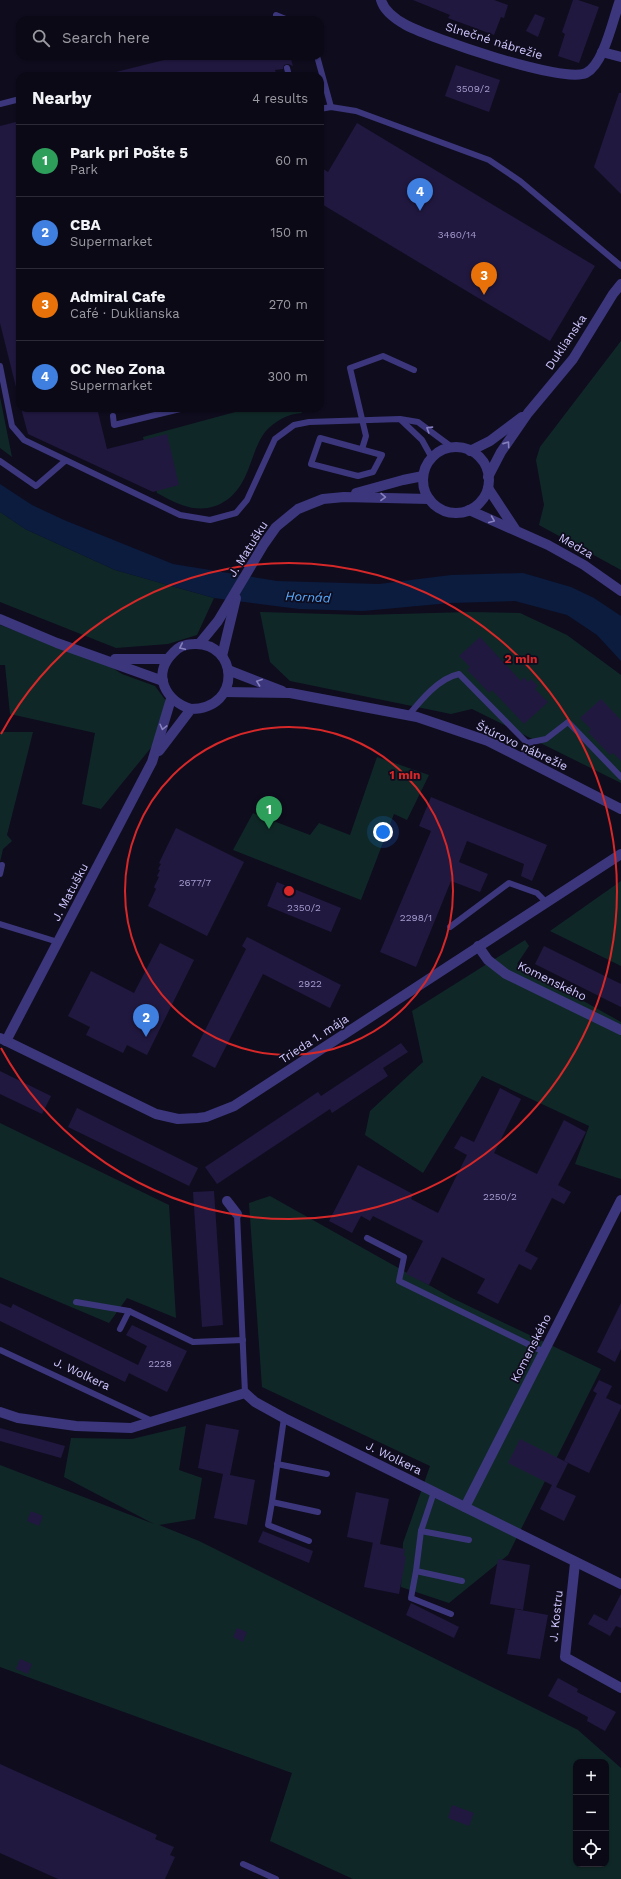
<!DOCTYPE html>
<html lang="en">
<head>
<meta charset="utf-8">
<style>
  :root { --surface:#0b0916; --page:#191723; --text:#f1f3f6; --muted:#9a9aa1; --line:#2b2a35; --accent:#2563eb }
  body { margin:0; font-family:"Work Sans",sans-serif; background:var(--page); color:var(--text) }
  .controls { position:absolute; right:12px; bottom:12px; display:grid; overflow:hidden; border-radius:8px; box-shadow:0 1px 3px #0004 }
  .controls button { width:36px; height:36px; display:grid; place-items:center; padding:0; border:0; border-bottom:1px solid var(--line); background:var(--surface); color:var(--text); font:20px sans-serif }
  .you { position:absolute; left:383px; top:832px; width:14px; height:14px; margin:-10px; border:3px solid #fff; border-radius:50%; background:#1a73e8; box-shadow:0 0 0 6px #1a73e833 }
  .badge { display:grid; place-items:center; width:26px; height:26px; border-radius:50%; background:var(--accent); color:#fff; font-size:13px; font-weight:700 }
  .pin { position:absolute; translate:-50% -33px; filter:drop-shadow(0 1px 2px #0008) }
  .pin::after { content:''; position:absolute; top:21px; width:14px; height:12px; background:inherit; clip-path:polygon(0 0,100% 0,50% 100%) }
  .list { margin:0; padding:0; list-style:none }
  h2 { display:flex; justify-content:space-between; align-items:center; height:52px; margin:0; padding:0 16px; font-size:17px }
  h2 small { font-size:13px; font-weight:400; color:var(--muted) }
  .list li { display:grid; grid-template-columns:26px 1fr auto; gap:12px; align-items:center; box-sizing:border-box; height:72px; padding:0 16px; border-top:1px solid var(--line) }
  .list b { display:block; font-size:15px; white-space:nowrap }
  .list p { margin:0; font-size:13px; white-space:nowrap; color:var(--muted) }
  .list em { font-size:13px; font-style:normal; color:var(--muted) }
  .icon { flex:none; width:22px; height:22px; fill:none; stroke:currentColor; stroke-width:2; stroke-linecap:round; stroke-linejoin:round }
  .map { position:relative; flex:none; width:621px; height:1879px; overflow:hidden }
  .search { position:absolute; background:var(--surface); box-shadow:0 1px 3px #0004; left:16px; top:16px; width:308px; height:44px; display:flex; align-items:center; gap:10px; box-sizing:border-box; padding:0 14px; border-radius:12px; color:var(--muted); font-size:15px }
  .panel { position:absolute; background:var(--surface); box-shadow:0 1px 3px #0004; left:16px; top:72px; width:308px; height:340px; border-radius:12px }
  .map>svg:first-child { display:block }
  .green { fill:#0f2827; fill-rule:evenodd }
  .water { fill:#0b1c3e }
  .building { fill:#21183f }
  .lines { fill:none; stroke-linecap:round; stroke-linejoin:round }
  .service { stroke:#3c377d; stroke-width:6 }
  .minor { stroke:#3c377d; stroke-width:10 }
  .oneway { stroke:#8680be }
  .ring { fill:none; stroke:#d62828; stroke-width:2 }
  .labels { text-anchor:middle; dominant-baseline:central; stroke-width:3.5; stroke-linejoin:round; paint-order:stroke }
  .number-label { font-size:10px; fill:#a49ccf }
  .street-label { font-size:12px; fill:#d0c8ff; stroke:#0f0c1e }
  .water-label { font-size:13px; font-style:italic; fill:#57abff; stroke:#0f0c1e }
  .centre { fill:#d62828; stroke:#0f0c1e; stroke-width:2 }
  .ring-label { font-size:12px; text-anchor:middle; font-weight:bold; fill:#d62828; stroke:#0f0c1e; stroke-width:3.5; stroke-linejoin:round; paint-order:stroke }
</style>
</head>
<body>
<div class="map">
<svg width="621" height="1879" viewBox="0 0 621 1879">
  <rect width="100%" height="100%" fill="#0f0c1e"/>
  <g class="green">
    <path d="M621,341V570L539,525L544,505L536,460L540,447Z"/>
    <path d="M0,397L12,457L0,448Z"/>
    <path d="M250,408H300L302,413C287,414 275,421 265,432C255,445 252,463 245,477C233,503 209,515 182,505C173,502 165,497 157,493L143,437Z"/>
    <path d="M0,512L25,529L115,570L214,598L197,635L168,644L116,648L0,602Z"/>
    <path d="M260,612L362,615L469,612L520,613L567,635L621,675V783L472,709L451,714L290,681L270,662Z"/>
    <path d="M0,625L108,665L122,674L155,686L166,701L154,744L101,809L82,804L95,733L10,714L5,665H0Z"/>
    <path d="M0,732H33L7,835L12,841L3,849L0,862Z"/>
    <path d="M377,757L429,775L407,820L394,814L361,900L233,850L253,813L310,835L319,823L350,835Z"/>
    <path d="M621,881V966L550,931Z"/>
    <path d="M525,940L529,946L517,964L621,1022V1179L575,1164L589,1126L482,1076L423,1173L365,1135L370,1111L423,1062L412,1011Z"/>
    <path d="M0,1123L169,1205L176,1318L127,1298L109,1323L0,1277Z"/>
    <path d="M270,1196L452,1298L601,1369L508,1555L449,1603L401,1587L403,1543L430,1466L262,1387L249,1203Z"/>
    <path d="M186,1426L179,1470L202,1478L195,1519L159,1525L199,1541L578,1730L621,1768V1879H353L270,1841L292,1773L0,1667V1465L154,1524L64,1477L71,1438L132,1439ZM576,1762H606V1864H576Z"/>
  </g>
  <path class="water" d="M0,484L32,505L64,520L173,564L277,581L379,584L451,575L523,573L571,587L594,598L621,616V661L597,635L567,615L515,601L450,603L363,611L299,609L214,598L115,570L25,529L0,512Z"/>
  <g class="building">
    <path d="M413,0H494L508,5L504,18L501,17L494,35L448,18L450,15Z"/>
    <path d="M573,0H578L599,7L579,63L558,56L565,34L562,32Z"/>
    <path d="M535,14L545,18L538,37L526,31Z"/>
    <path d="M180,56H290L293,66L288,64L284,65L283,69L275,70L277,76H116V72Z"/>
    <path d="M456,65L500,80L489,112L445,96Z"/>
    <path d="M619,93H621V194L594,167Z"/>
    <path d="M20,121V387H16L0,323V126Z"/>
    <path d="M357,123L595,266L550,341L320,203V167L328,172Z"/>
    <path d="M21,408H97L107,449L167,434L179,485L153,492L28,434Z"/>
    <path d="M480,637L521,681L524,677L528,682L531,679L538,686L535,689L548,702L524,724L492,690L489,693L475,678L467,670L470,667L459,656Z"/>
    <path d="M601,699L621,720V761L613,753L610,755L588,732L591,729L580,718Z"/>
    <path d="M431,797L547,845L532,881L521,876L524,864L467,841L459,862L488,874L480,892L451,881L416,967L380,952L431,831L419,826Z"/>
    <path d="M176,828L244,862L207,936L148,906L156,889L154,887L159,877L157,876L160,870L158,869L161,864L159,863Z"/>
    <path d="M277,882L341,908L331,932L267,906Z"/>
    <path d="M247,937L341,985L330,1008L263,974L215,1068L192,1056L246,949L242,946Z"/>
    <path d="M160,943L194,960L147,1055L127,1045L123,1053L86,1035L90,1027L68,1016L91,971L134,993Z"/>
    <path d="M544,946L621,984V1007L535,964Z"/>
    <path d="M401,1043L408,1052L383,1068L388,1076L332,1113L330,1109L217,1184L205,1167L318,1092L321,1096Z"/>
    <path d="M0,1071L51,1096L42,1114L0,1094Z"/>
    <path d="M500,1088L521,1099L494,1153L537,1174L564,1120L586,1132L558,1185L571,1192L564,1204L552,1198L525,1251L538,1258L531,1270L519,1264L498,1304L477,1293L485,1279L442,1257L429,1285L406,1274L423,1241L373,1216L370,1221L361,1216L352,1233L329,1221L358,1165L413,1194L411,1199L438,1213L467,1155L454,1148L461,1136L474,1142Z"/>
    <path d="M77,1108L198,1168L189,1186L68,1127Z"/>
    <path d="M214,1191L223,1325L202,1327L193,1192Z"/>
    <path d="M0,1303L11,1308L13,1304L138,1365L147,1346L126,1335L132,1325L187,1351L167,1392L129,1373L125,1382L0,1321Z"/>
    <path d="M621,1303V1349L615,1362L597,1352Z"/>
    <path d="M599,1380L612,1386L606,1398L621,1405V1408L589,1473L564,1461L597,1393L600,1395L593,1391Z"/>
    <path d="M206,1424L239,1430L230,1475L255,1480L247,1525L214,1518L223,1474L198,1468Z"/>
    <path d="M0,1428L65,1446L61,1458L0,1441Z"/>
    <path d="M520,1439L568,1463L556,1487L576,1496L564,1521L540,1509L552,1485L508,1463Z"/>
    <path d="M356,1492L389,1499L380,1544L405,1549L404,1556L406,1557L399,1594L364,1587L373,1542L374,1543L347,1537Z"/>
    <path d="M31,1511L43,1516L39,1526L27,1521Z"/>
    <path d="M263,1531L313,1551L309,1563L258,1542Z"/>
    <path d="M498,1559L530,1565L523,1610L490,1604Z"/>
    <path d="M621,1594V1628L616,1626L610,1636L588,1624L594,1614L607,1621Z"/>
    <path d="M411,1603L459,1627L454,1638L406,1615Z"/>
    <path d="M515,1609L548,1615L540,1659L507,1654Z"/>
    <path d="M237,1628L247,1632L243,1642L233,1637Z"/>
    <path d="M20,1659L32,1664L28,1674L16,1669Z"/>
    <path d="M558,1678L578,1689L577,1692L616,1712L605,1731L587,1721L588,1717L548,1696Z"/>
    <path d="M0,1764L157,1835L155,1839L174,1847L170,1855L175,1857L165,1879H58L0,1853Z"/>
    <path d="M452,1805L474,1813L469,1826L448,1818Z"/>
  </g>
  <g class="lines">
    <g class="service">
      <path d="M276,15L288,20"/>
      <path d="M317,56L331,107"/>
      <path d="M287,68L289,76"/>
      <path d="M0,104L20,99"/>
      <path d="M320,109L331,107L356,111L489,160L520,181L621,266"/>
      <path d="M0,366L12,426L24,440L180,515L210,520L236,513L247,500L275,439L294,425L309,422L400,419L418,422L453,448"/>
      <path d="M113,416L114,425L180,409"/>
      <path d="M401,420L422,440L432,458"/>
      <path d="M320,438L382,455L373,472L358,476L311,464Z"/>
      <path d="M362,449L366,436L350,368L383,356L414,370"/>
      <path d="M0,461L36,486L65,461"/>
      <path d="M408,716C421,700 439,678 459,674L527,743L522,759"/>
      <path d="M527,743L546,739L568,722L621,777"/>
      <path d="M0,874L2,865"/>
      <path d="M0,924L58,942"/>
      <path d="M450,927L509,883L537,893L546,902"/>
      <path d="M237,1214L245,1393"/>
      <path d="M367,1238L404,1257L399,1281L544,1352"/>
      <path d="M76,1302L129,1311"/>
      <path d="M120,1329L129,1311L193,1342L243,1340"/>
      <path d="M0,1350L152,1421"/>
      <path d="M284,1418L272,1502L318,1512"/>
      <path d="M277,1464L327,1474"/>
      <path d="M434,1492L421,1531L416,1571L462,1581"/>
      <path d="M272,1502L268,1525L309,1541"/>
      <path d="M421,1531L469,1540"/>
      <path d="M416,1571L411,1598L451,1614"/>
      <path d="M243,1864L276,1879"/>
    </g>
    <g class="minor">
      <path d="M381,0C384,11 395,19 406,25C431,38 563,84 586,73C604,64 613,19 620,0"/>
      <path d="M602,52L621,57"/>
      <circle cx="456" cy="480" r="33"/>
      <path d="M470,451L490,441L522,417"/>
      <path d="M488,477L501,452L528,413L573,359L613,294L621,284"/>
      <path d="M488,488L515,529"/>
      <path d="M356,493L403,480L423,476"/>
      <path d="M469,510L548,545L584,565L621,591"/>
      <path d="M0,619L57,643L163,681"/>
      <path d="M200,643L218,621L264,544L276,527L298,509L323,499L344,497L429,499"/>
      <path d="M222,656L236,598"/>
      <path d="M115,659H167"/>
      <path d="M228,670L282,691"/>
      <path d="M225,692L290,693L417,717L488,741L621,809"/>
      <path d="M159,751L191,709C243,708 238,642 194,644C186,644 178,647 173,653C151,675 166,701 191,709"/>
      <path d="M478,946L488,960L506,974L621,1030"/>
      <path d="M0,1038L156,1114L178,1119L198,1118L206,1117L234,1106L621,854"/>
      <path d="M6,1041L152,762L171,699"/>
      <path d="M227,1201L237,1214"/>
      <path d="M0,1412L18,1418L76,1426L131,1428L245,1393L255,1402L284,1418L621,1584"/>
      <path d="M465,1507L621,1200"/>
      <path d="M575,1563L565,1657L621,1688"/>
    </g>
  </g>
  <defs><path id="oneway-chevron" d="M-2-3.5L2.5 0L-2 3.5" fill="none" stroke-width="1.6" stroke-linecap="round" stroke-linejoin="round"/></defs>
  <g class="oneway">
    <use href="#oneway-chevron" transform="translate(429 429) rotate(-148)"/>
    <use href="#oneway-chevron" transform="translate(507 444) rotate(-55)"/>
    <use href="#oneway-chevron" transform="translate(383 497) rotate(1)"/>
    <use href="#oneway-chevron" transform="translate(492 520) rotate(22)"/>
    <use href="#oneway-chevron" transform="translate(182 647) rotate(155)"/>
    <use href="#oneway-chevron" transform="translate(259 682) rotate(-160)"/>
    <use href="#oneway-chevron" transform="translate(163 727) rotate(104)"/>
  </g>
  <g class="ring">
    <circle cx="289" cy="891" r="164"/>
    <path d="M1 734A328 328 0 1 1 1 1048"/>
  </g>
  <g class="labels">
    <g class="number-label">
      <text x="473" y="88">3509/2</text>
      <text x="457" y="234">3460/14</text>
      <text x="195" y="882">2677/7</text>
      <text x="304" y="907">2350/2</text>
      <text x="416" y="917">2298/1</text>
      <text x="310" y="983">2922</text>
      <text x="500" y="1196">2250/2</text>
      <text x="160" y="1363">2228</text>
    </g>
    <g class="street-label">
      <text transform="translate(494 41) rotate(17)">Slnečné nábrežie</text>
      <text transform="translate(566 342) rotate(-56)">Duklianska</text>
      <text transform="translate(576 546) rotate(30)">Medza</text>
      <text transform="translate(248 549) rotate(-58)">J. Matušku</text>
      <text transform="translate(522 746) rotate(25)">Štúrovo nábrežie</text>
      <text transform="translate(70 892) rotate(-62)">J. Matušku</text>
      <text transform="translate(552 981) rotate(26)">Komenského</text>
      <text transform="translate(314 1039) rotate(-33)">Trieda 1. mája</text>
      <text transform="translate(531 1348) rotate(-63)">Komenského</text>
      <text transform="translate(82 1374) rotate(25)">J. Wolkera</text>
      <text transform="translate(394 1458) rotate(26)">J. Wolkera</text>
      <text transform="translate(556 1616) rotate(-84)">J. Kostru</text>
    </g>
    <g class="water-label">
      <text transform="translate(308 597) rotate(3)">Hornád</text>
    </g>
  </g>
  <circle cx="289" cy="891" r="6" class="centre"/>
  <g class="ring-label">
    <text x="521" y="663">2 min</text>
    <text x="405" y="779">1 min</text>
  </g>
</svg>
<div class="controls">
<button>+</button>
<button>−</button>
<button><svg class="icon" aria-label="locate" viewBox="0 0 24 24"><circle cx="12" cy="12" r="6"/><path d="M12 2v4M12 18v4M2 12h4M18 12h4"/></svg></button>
</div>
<div class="you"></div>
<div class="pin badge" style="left:269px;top:829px;background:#2e9e5b">1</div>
<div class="pin badge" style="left:146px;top:1037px;background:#3f7fe0">2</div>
<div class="pin badge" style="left:484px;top:295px;background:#e8710a">3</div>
<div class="pin badge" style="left:420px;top:211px;background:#3f7fe0">4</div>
<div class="search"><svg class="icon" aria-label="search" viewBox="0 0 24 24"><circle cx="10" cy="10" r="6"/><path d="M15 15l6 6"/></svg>Search here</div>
<section class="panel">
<h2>Nearby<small>4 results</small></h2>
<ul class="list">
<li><span class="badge" style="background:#2e9e5b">1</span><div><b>Park pri Pošte 5</b><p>Park</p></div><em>60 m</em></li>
<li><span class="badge" style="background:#3f7fe0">2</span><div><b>CBA</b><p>Supermarket</p></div><em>150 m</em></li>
<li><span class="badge" style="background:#e8710a">3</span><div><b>Admiral Cafe</b><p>Café · Duklianska</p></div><em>270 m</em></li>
<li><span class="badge" style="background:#3f7fe0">4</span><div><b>OC Neo Zona</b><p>Supermarket</p></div><em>300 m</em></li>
</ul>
</section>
</div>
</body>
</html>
